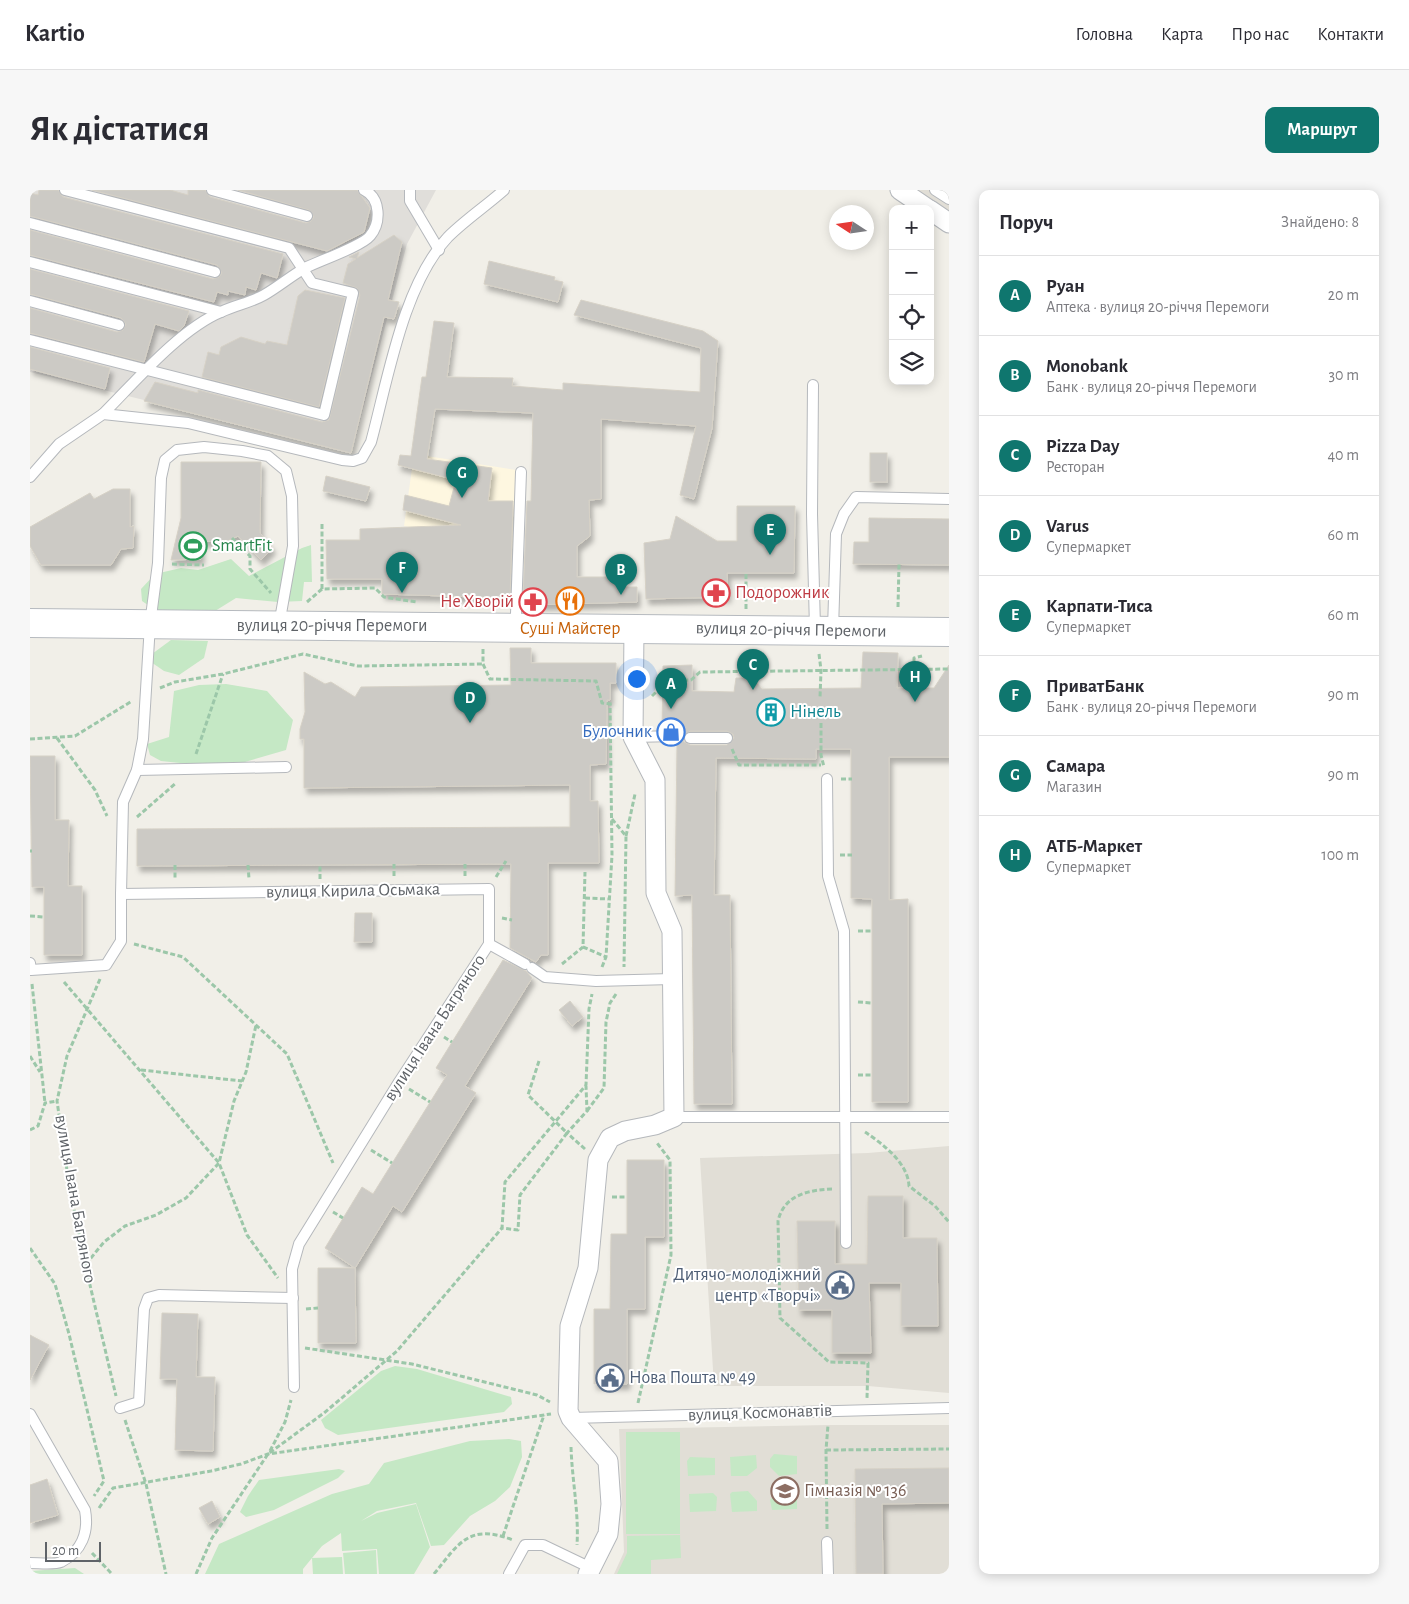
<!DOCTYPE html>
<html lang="uk">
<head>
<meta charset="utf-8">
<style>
  :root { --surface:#fff; --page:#f7f7f7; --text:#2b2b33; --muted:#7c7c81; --line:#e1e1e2; --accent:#0f766e }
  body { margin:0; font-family:"Alegreya Sans",sans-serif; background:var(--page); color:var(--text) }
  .controls { position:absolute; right:15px; top:15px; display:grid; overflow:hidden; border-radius:10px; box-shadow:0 2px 12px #0003 }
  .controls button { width:45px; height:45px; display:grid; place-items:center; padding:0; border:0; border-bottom:1px solid var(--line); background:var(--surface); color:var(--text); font:25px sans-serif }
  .compass { position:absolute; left:799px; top:15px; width:45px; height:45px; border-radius:50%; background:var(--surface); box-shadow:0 2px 12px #0003; rotate:282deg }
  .scale { position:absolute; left:15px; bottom:12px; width:56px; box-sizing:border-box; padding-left:5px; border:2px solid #5f6368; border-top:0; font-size:14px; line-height:18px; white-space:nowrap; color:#5f6368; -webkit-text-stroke:4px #fff; paint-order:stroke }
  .you { position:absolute; left:606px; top:488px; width:18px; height:18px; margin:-12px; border:4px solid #fff; border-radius:50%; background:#1a73e8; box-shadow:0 0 0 8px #1a73e833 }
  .badge { display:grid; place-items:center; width:32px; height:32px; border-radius:50%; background:var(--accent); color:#fff; font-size:16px; font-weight:700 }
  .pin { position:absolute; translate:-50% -41px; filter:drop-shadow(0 1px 2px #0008) }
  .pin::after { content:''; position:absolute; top:26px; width:18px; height:15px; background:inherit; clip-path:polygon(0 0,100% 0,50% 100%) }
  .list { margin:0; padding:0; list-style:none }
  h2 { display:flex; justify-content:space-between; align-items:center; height:65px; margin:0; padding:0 20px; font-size:21px }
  h2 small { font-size:16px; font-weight:400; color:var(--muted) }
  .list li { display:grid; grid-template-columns:32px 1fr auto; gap:15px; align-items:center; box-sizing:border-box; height:80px; padding:0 20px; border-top:1px solid var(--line) }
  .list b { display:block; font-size:19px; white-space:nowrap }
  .list p { margin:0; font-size:16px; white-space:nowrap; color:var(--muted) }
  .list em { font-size:16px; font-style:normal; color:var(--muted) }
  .icon { flex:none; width:28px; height:28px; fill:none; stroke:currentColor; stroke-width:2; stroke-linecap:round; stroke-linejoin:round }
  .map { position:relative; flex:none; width:919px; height:1384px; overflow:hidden; border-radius:10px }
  header { display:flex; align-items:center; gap:30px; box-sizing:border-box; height:70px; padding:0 25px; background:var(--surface); border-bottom:1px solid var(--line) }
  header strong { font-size:24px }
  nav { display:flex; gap:28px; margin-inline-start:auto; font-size:18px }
  .intro { display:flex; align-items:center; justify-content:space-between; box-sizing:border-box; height:120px; padding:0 30px }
  h1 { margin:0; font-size:35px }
  .button { padding:12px 22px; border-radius:10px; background:var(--accent); color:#fff; font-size:18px; font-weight:700 }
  main { display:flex; gap:30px; padding:0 30px }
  aside { flex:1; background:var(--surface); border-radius:10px; box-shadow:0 2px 12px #0003 }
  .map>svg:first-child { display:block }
  .commercial { fill:#fef7e0 }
  .industrial { fill:#e0deda }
  .education { fill:#e1ded6 }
  .green { fill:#c5e8c5 }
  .building { fill:#cccac5; stroke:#d6d1c6; fill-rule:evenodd; filter:url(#shadow) }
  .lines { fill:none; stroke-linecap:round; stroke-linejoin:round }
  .lane-casing { stroke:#b5b8bc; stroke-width:12 }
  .street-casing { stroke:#b5b8bc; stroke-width:21 }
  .secondary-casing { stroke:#b6babf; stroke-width:30 }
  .path { stroke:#9cc7a9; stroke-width:3; stroke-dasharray:5 2.5; stroke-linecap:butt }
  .lane { stroke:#fff; stroke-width:10 }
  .street { stroke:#fff; stroke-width:19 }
  .secondary { stroke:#fff; stroke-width:28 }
  .labels { text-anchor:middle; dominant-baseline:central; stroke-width:4; stroke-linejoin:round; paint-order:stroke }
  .leisure-label { font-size:18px; fill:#27864d; stroke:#fff; text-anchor:start }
  .health-label { font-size:18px; fill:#be3a42; stroke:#fff; text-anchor:start }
  .street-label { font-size:18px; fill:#5f6368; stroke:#fff }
  .food-label { font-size:18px; fill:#c56008; stroke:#fff }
  .culture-label { font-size:18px; fill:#0d838f; stroke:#fff; text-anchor:start }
  .shop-label { font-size:18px; fill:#366cbe; stroke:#fff; text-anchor:end }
  .service-label { font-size:18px; fill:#4e5e75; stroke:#fff; text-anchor:end }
  .education-label { font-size:18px; fill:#785e54; stroke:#fff; text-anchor:start }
</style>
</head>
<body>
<header>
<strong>Kartio</strong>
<nav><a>Головна</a><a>Карта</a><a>Про нас</a><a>Контакти</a></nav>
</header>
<div class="intro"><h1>Як дістатися</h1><a class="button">Маршрут</a></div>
<main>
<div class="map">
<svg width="919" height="1384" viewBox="0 0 919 1384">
  <defs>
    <filter id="shadow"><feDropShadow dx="3" dy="5.5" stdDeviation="2.5" flood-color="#0004"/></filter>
  </defs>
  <rect width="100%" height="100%" fill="#f1efe8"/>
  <path class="commercial" d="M384,264L486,280L483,384L462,385L385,338L374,336Z"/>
  <path class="industrial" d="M0,0H406L377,54L322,261L0,182Z"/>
  <g class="education">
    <path d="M883,0H919V24Z"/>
    <path d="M919,956V1203L838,1196H684L670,968L838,963Z"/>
    <path d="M798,1235H919V1384H584L594,1362L589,1239Z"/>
  </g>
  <g class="green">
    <path d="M281,355L282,392H274L272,411L248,412L206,408L177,426L131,424L112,411L111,399L125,384L151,378L168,380L201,369L219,386L272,358Z"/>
    <path d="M141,450L178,451L174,468L149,485L134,481L121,472L122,464Z"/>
    <path d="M196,494L237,501L263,530L256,560L215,572L191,573H150L131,571L120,565L117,554L139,547L144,501L169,495Z"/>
    <path d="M365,1176L387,1179L481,1207L482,1214L474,1222L308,1245L295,1238L291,1230L351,1181Z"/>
    <rect x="596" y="1242" width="54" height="102"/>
    <path d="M479,1249L491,1251L492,1267L480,1297L465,1311L440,1326L414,1355L401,1356L386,1313L347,1321L331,1331L347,1323L386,1314L400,1357L384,1384H349L347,1359L312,1361L311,1343L292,1356L282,1368L312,1367L313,1384H283L282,1368L273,1379V1384H175L189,1354L302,1304L339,1294L354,1273L440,1251Z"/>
    <path d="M744,1264L767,1266V1284L749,1286L740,1277V1269Z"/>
    <path d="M726,1265L727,1278L717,1286H701L700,1267Z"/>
    <path d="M660,1267L685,1268V1285L658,1286L657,1271Z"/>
    <path d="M309,1279L315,1281L308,1288L244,1320L216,1327L210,1322L218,1306L229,1290Z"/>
    <path d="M749,1299H765L767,1301V1319L742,1320L740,1310Z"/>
    <path d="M718,1301L727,1311V1321L702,1322L700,1304L702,1302Z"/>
    <path d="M683,1303L687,1307L686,1321L660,1322L659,1304Z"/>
    <path d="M650,1345L651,1368L621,1370V1384H587L597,1363V1346Z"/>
    <path d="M346,1360L347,1384H315L313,1363Z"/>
    <path d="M45,1378L54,1384H0V1381Z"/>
  </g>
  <g class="building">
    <path d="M9,0H28L33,7L253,64L247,88L231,83L226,100L216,97L215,105L198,101V105L187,102L184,112L0,65V40L183,89L189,87L192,83L187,75L0,26V3L8,5Z"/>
    <path d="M62,0H140L158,5V0H175L180,7L276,33L281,31L284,27L279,20L208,0H327L340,18L334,42L297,61Z"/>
    <path d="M364,45L372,52L358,110L369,112L364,129L354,127L321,263L114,211L125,192L168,203V200L292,232L299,230L330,105L327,98L313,93L318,74L326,69L319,67L329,62L327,68Z"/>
    <path d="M459,71L525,87L524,90L533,92L528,112L454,94Z"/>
    <path d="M0,79L159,121L154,136L149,141L125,134L114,172L0,143V118L87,142L93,140L96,134L91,128L0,104Z"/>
    <path d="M275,100L315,108L289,217L172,187L178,162L189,165L191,157L211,147L235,154L237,151L257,155L268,106Z"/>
    <path d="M551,110L673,141L688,151L682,238L664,309L650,305L666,236L571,229V309L559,310L560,346L547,356V387H587L586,397H607V412L498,415V409H493L497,311H501L503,223L405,219L397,269L462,278L458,311H483L480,408L352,404V389H297L296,350H330V339L431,335L373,320L375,305L419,316L426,290L368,275L370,265L381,266L392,187H396L404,131L424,133L417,187L483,188L482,196L533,200V193L670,202L671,158L544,125Z"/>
    <path d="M0,157L80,178L75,199L0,179Z"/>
    <rect x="840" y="263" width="17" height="29"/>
    <path d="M151,272H231L230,343L243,358L231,370L208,346L195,352L171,351V369L141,370L151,328Z"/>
    <path d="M296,286L340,297L336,311L293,301Z"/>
    <path d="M83,299H100V337L104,336L103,358L91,359L81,375H11L0,356V337L60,303L64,309Z"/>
    <path d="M707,316H765L764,383H697L698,407L616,409L614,353L640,349L646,326L687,351H707Z"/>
    <path d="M839,328L919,329V375L823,374L824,352H839Z"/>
    <path d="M480,458H501V473H586V493H580V510H577L576,574L560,575V611H568L569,673H518V765H511L506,772L480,758L481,674L107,676V639L540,637V595L274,598V549H270V539L275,522L274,482L295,494L301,492L325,507L331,497L481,495Z"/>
    <path d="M833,462L868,463L867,498H904L919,475V567H859V710L878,709V912H842V709L821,708V559H786V569L686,568L684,705H700L702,914H664L662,705L645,706L647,553L652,550L653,545L649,540L632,539L633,476L662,475V501L704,502L706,488H723L732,499L831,498ZM660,541H697L703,544L704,548L697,555H660L654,552L653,548Z"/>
    <path d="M0,566H25V630H39L38,696H52V765H14V697H2Z"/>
    <path d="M325,723H342V752H324Z"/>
    <path d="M473,770L496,781L502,788L435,896L446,903L372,1022L363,1016L325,1078L295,1058L332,997L343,1004L417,885L406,878Z"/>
    <path d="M540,811L553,827L542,836L529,820Z"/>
    <path d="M597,970H634V1047H615V1119H597V1194H564V1119H580L581,1044H597Z"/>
    <path d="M838,1006H873V1048H907L908,1136H871V1093H839L841,1163H802V1120H769L767,1031H805V1074H837Z"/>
    <path d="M288,1078H325L326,1153H288Z"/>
    <path d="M132,1123L168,1124L166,1187H185L183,1261L145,1260L147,1189H130Z"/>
    <path d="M0,1145L19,1155L0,1190Z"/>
    <path d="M919,1278V1313L852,1314L853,1384H826L825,1279Z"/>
    <path d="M17,1289L28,1325L0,1333V1295Z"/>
    <path d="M182,1311L190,1327L178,1334L169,1318Z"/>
  </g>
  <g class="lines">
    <g class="lane-casing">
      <g id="lane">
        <path d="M182,0L277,26"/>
        <path d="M380,0V11L409,60"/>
        <path d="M905,0L919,9"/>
        <path d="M0,33L185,82"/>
        <path d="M0,72L191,122"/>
        <path d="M0,111L89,135"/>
        <path d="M0,150L294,225L323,103L282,93L259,58L35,0"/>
        <path d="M783,195L782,324L785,438"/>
        <path d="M73,224C105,192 150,139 191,122C205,115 220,113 234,105C248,97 261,86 275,78C289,71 332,56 340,46C351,33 351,8 334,0"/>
        <path d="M0,287L29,254L73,224L158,233L312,270L323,271L332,268L341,252C358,189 373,95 418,47C435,30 456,16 474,0"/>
        <path d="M249,435L263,356L262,306L256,281L238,266L212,261L174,257L147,260L135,270L131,288L128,373L120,434L113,549L107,580L93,612L91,704L459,699V754L495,774"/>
        <path d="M489,436L486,424L491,282"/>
        <path d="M803,439L806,344L814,324L826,307L919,309"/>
        <path d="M603,547L646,546"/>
        <path d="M660,548H697"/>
        <path d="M107,580L256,577"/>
        <path d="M797,589L798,686L814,741L816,1053"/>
        <path d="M0,773L1,780L76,775L91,751V704"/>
        <path d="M502,778L515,787L566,791L642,789"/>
        <path d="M644,927H919"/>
        <path d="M264,1197L262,1079L269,1054L369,892L459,754"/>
        <path d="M90,1218L109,1212L114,1119L118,1108L129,1105L263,1108"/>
        <path d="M0,1224L55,1320C59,1342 52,1361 31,1372C24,1375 9,1373 0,1373"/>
        <path d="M541,1228L919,1218"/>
        <path d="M797,1352L798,1384"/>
        <path d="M479,1384L495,1355H513L561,1378"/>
      </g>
    </g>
    <g class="street-casing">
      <g id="street">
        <path d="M870,0L898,19"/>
        <path d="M900,20L919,33"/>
        <path d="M558,1384L578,1344L581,1314L578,1271L541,1228L538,1221L540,1136L558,1078L568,970L580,948L595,941L625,935L644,927L642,741L626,703L625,590L603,547L604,437"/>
      </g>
    </g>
    <g class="secondary-casing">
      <path id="secondary" d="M0,433L919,442"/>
    </g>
    <g class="path">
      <path d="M202,348L220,366V379L241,403"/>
      <path d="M142,374L174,375"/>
      <path d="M292,399V332"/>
      <path d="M277,412L292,399L345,398L354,407L387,412"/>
      <path d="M868,417L869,374"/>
      <path d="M716,419V383"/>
      <path d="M453,459V474L460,489L566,491L572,513L582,514"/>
      <path d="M789,464L791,480L790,508"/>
      <path d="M884,479V468L892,466"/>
      <path d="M130,498L145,492L193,484L273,464L328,476L453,474"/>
      <path d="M622,506L637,491L661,490L670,482L919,479"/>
      <path d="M791,533V565L794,577"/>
      <path d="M27,548L65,600L77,626"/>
      <path d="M0,549L45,546L102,511"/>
      <path d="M702,559L709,575H791"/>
      <path d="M166,564L193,484"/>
      <path d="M811,589H822"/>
      <path d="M107,627L146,593"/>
      <path d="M582,629L596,646L594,777"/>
      <path d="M596,646L605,604"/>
      <path d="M0,661H2"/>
      <path d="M810,665H822"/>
      <path d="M145,675V690"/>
      <path d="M218,675L219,689"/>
      <path d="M364,686V674"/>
      <path d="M435,686V674"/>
      <path d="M466,687L476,671"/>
      <path d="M290,689V675"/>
      <path d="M555,708L578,709"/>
      <path d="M0,726L14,727"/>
      <path d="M472,728L482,730"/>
      <path d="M828,741H842"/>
      <path d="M104,754L153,767L257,864L303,973"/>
      <path d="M553,757L576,767"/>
      <path d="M532,774L553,757L555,682"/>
      <path d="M572,777L576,767L582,665L580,514"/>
      <path d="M70,789L37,866L27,911L39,994L56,1078L86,1206"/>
      <path d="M34,792L189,973L217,1045L248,1088"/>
      <path d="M2,794L15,913"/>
      <path d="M828,812L842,813"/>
      <path d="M414,847L422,852"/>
      <path d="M0,866L10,882"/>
      <path d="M509,871L498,905L537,943L490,1005L488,1040L472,1038L475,992L556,895L559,819L562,804"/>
      <path d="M111,880L212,891"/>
      <path d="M828,885H842"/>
      <path d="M379,899L400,912"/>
      <path d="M557,921L574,898L576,832L580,813L586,804"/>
      <path d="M0,940L8,936L15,913L27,911"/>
      <path d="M835,942C853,954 878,973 879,996L905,1016L919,1032"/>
      <path d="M555,959L537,943L557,921L556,896"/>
      <path d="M341,960L362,973"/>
      <path d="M802,999C778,1000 754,1005 748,1031L750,1128L799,1172L838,1173L837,1208"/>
      <path d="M582,1007H597"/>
      <path d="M303,1022L313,1028"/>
      <path d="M0,1058L25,1094L39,1144L74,1291L64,1306"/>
      <path d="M56,1074L74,1052L95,1036L126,1025L156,1008L189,973L204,911L216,882L226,835"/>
      <path d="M276,1119L288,1118"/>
      <path d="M275,1158L382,1174L507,1205L520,1212"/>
      <path d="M608,1213L641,1065L640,970L627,953"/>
      <path d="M95,1230L116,1294L136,1384"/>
      <path d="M541,1257C542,1290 549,1322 547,1355"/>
      <path d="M796,1260L919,1259"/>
      <path d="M240,1261L255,1232L261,1210"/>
      <path d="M69,1318L83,1298L181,1281L211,1274L238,1264L521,1224"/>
      <path d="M797,1339L796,1260L798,1235"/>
      <path d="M473,1346L514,1225"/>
      <path d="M62,1363L82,1384"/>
      <path d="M166,1384L182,1348L238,1264L294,1223L367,1161L472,1038"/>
      <path d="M404,1384C429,1353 439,1333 483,1350"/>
    </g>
    <use href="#lane" class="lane"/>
    <use href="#street" class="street"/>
    <use href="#secondary" class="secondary"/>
  </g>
  <defs>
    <g id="stadium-ring" transform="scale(1.4375)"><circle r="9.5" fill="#fff" stroke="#2e9e5b" stroke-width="1.5"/><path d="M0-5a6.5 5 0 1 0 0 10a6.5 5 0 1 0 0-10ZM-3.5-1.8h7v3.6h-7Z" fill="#2e9e5b"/></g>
    <g id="pharmacy-ring" transform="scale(1.4375)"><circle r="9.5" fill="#fff" stroke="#e0444e" stroke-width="1.5"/><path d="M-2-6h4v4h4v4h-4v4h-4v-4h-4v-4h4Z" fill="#e0444e"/></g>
    <g id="restaurant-ring" transform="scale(1.4375)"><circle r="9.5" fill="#fff" stroke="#e8710a" stroke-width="1.5"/><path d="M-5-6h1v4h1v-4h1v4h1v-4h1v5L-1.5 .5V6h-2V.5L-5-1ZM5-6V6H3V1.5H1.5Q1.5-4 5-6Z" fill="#e8710a"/></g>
    <g id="building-ring" transform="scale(1.4375)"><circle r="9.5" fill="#fff" stroke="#0f9aa8" stroke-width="1.5"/><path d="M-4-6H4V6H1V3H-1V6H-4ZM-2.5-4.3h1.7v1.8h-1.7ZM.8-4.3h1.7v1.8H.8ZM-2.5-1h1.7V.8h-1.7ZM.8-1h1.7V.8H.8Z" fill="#0f9aa8"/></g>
    <g id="shop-ring" transform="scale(1.4375)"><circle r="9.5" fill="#fff" stroke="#3f7fe0" stroke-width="1.5"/><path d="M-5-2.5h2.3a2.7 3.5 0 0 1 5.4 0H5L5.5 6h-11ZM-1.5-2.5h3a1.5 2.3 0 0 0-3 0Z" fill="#3f7fe0"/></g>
    <g id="civic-ring" transform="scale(1.4375)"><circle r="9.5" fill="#fff" stroke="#5c6f8a" stroke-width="1.5"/><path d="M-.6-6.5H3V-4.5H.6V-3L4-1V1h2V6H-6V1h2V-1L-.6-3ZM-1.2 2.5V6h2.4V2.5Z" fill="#5c6f8a"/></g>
    <g id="school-ring" transform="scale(1.4375)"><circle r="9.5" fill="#fff" stroke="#8d6e63" stroke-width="1.5"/><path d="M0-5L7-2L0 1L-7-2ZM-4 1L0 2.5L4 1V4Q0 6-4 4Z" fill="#8d6e63"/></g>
  </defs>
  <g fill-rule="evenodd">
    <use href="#stadium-ring" x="163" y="356"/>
    <use href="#pharmacy-ring" x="686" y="403"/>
    <use href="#restaurant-ring" x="540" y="411"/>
    <use href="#pharmacy-ring" x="503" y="412"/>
    <use href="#building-ring" x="741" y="522"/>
    <use href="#shop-ring" x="641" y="542"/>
    <use href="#civic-ring" x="810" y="1095"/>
    <use href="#civic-ring" x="580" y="1188"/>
    <use href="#school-ring" x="755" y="1301"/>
  </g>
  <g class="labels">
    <g class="leisure-label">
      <text x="182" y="356">SmartFit</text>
    </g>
    <g class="health-label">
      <text x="705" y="403">Подорожник</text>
      <text x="484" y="412" text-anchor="end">Не Хворій</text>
    </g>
    <g class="street-label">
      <text x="302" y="436">вулиця 20-річчя Перемоги</text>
      <text transform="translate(761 440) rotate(1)">вулиця 20-річчя Перемоги</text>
      <text transform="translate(323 701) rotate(-1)">вулиця Кирила Осьмака</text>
      <text transform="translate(405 838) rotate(-57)">вулиця Івана Багряного</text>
      <text transform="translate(45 1009) rotate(80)">вулиця Івана Багряного</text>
      <text transform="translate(730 1223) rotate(-2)">вулиця Космонавтів</text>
    </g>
    <g class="food-label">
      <text x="540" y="439">Суші Майстер</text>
    </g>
    <g class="culture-label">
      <text x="760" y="522">Нінель</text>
    </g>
    <g class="shop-label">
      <text x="622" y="542">Булочник</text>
    </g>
    <g class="service-label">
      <text x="791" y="1085">Дитячо-молодіжний<tspan x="791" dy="21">центр «Творчі»</tspan></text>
      <text x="599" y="1188" text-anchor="start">Нова Пошта № 49</text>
    </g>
    <g class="education-label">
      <text x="774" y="1301">Гімназія № 136</text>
    </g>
  </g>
</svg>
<div class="controls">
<button>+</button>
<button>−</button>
<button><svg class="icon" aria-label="locate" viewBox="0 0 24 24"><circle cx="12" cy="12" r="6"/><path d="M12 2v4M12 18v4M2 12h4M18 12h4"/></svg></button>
<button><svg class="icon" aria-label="layers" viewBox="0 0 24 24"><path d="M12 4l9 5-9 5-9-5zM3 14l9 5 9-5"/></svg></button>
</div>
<svg class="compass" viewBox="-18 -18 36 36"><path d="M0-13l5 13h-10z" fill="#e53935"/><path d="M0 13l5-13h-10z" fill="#7c7c81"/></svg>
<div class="scale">20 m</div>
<div class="you"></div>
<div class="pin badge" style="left:641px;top:519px">A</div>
<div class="pin badge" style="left:591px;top:405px">B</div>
<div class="pin badge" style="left:723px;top:500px">C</div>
<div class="pin badge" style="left:440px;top:533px">D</div>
<div class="pin badge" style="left:740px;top:365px">E</div>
<div class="pin badge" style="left:372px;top:403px">F</div>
<div class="pin badge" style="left:432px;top:308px">G</div>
<div class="pin badge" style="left:885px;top:512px">H</div>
</div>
<aside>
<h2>Поруч<small>Знайдено: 8</small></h2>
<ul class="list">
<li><span class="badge">A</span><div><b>Руан</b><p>Аптека · вулиця 20-річчя Перемоги</p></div><em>20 m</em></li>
<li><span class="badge">B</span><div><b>Monobank</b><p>Банк · вулиця 20-річчя Перемоги</p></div><em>30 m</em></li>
<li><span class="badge">C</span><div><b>Pizza Day</b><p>Ресторан</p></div><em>40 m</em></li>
<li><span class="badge">D</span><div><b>Varus</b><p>Супермаркет</p></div><em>60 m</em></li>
<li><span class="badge">E</span><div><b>Карпати-Тиса</b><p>Супермаркет</p></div><em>60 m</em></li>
<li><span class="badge">F</span><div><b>ПриватБанк</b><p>Банк · вулиця 20-річчя Перемоги</p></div><em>90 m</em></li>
<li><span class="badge">G</span><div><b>Самара</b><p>Магазин</p></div><em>90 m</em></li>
<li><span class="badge">H</span><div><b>АТБ-Маркет</b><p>Супермаркет</p></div><em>100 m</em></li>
</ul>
</aside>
</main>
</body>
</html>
